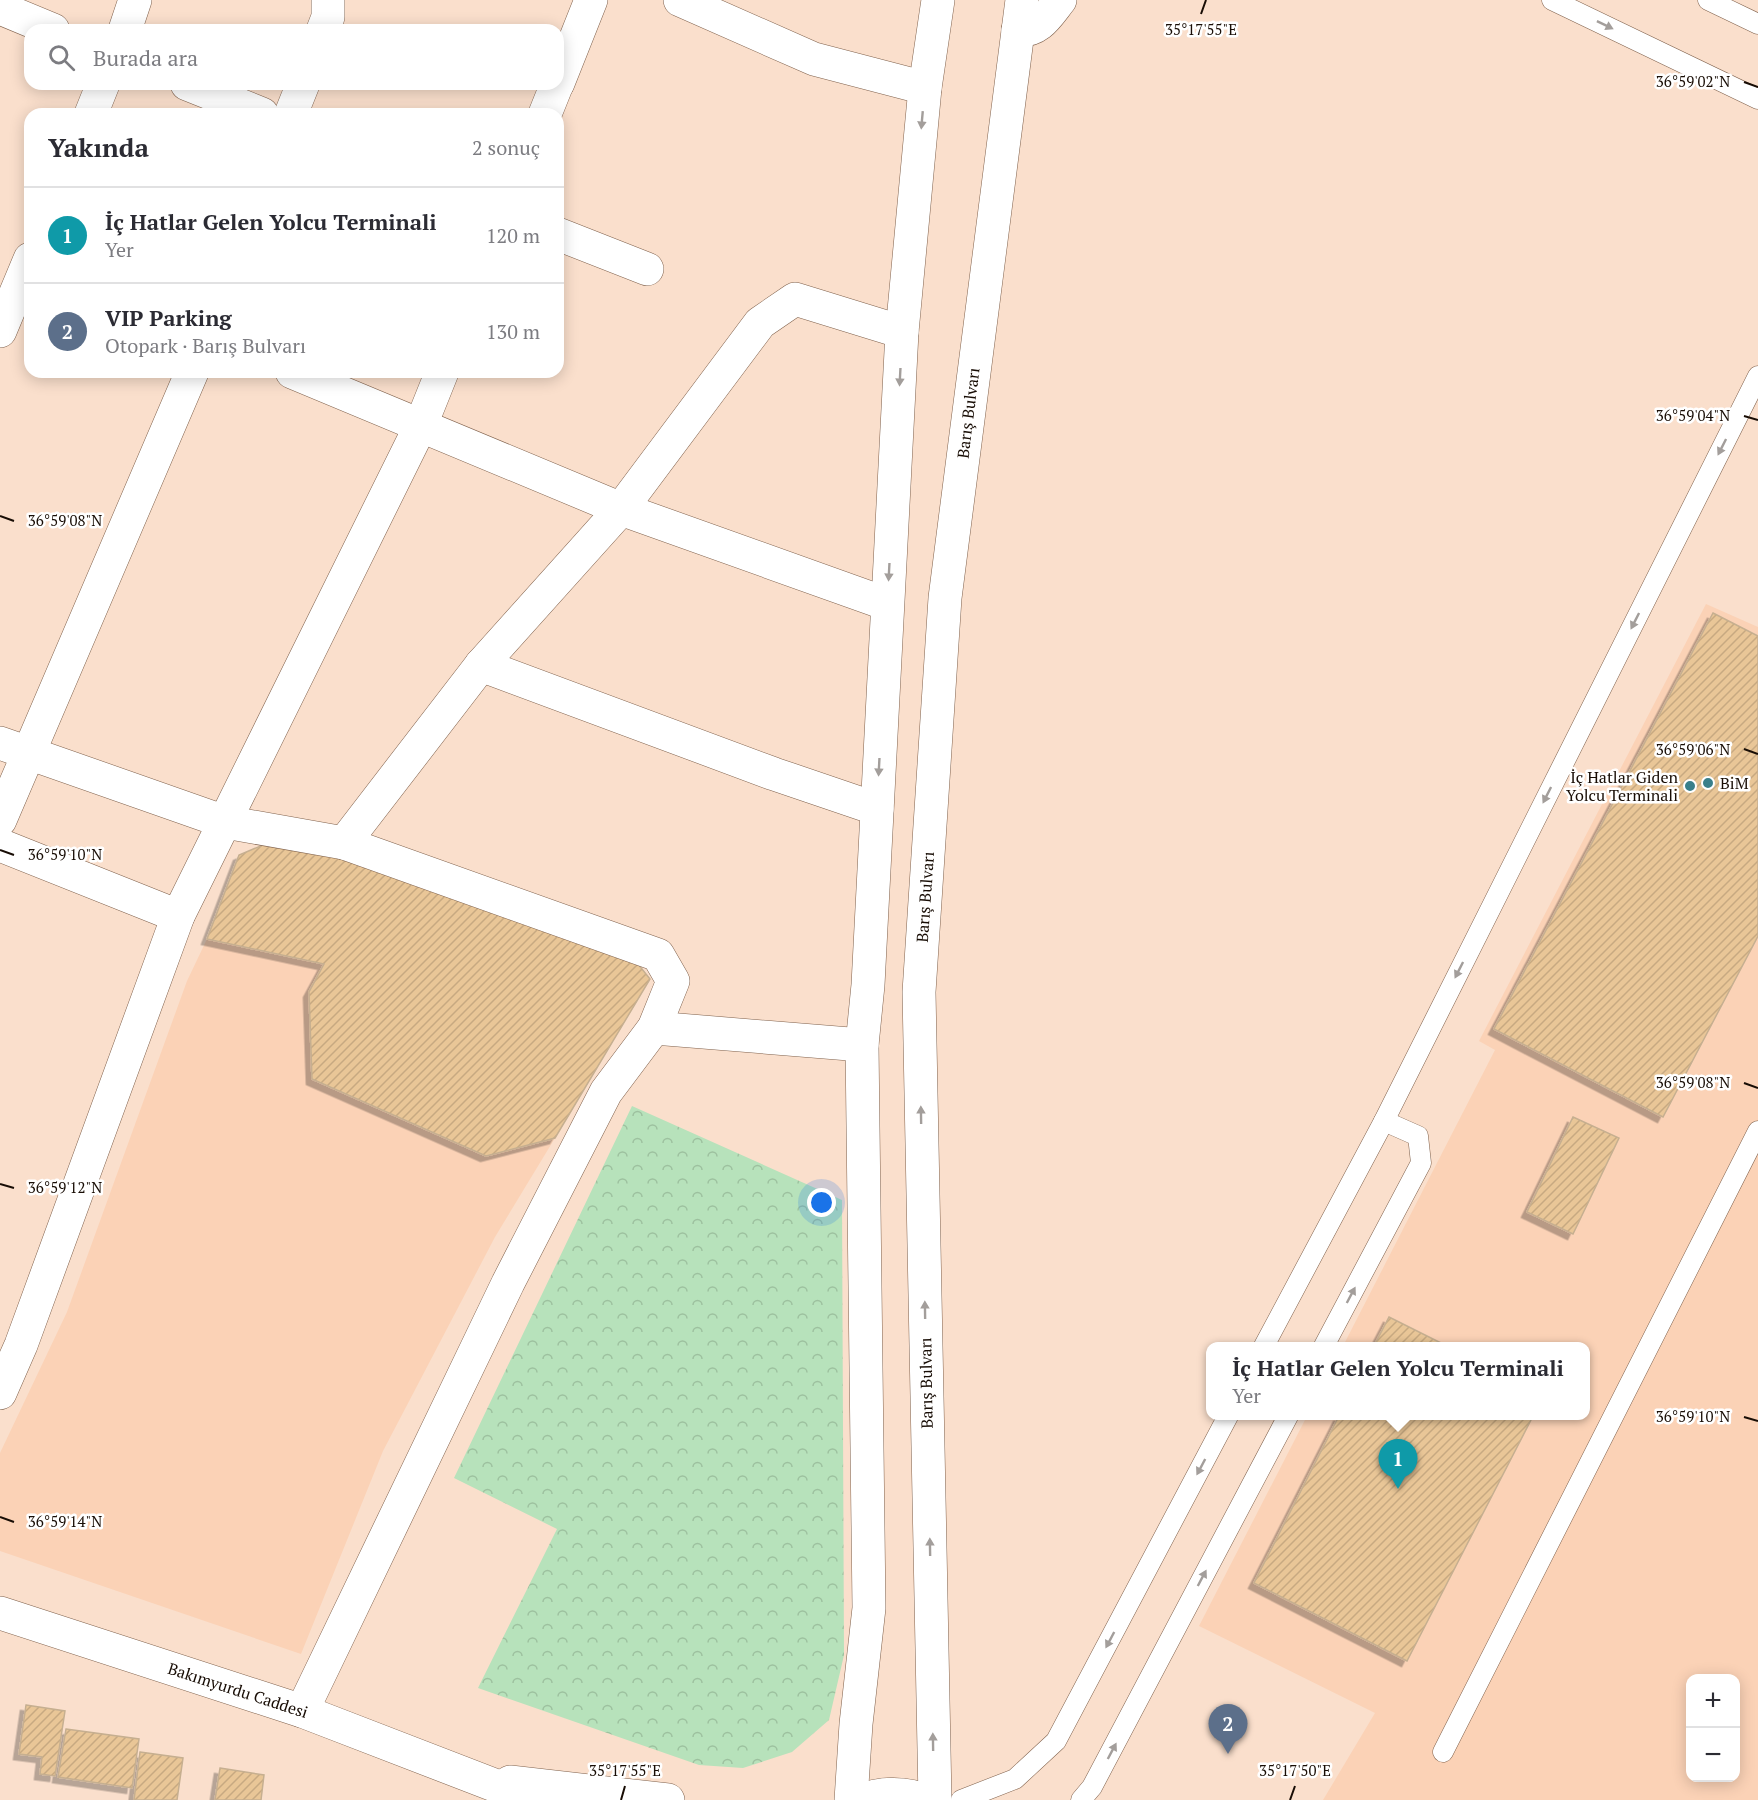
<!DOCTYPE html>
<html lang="tr">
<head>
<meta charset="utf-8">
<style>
  :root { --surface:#fff; --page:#f7f7f7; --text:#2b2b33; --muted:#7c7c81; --line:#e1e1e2; --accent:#7c3aed }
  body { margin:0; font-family:"PT Serif",serif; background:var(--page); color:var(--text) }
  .controls { position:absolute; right:18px; bottom:18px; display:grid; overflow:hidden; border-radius:12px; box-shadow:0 3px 15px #0003 }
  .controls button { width:54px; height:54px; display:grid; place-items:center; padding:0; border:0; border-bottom:2px solid var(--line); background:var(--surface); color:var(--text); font:30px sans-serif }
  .you { position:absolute; left:822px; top:1203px; width:21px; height:21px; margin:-15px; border:4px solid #fff; border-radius:50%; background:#1a73e8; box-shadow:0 0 0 9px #1a73e833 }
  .badge { display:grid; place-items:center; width:39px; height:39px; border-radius:50%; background:var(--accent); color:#fff; font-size:20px; font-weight:700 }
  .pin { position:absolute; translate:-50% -50px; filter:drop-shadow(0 2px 3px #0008) }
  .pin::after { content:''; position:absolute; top:32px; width:21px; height:18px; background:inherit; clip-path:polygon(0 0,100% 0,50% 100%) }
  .popup { position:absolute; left:1206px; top:1342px; width:384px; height:78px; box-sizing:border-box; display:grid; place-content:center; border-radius:12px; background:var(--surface); filter:drop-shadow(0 2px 4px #0005); font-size:20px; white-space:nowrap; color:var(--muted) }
  .popup b { font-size:22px; color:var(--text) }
  .popup::after { content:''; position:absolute; left:50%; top:100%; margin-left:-12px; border:12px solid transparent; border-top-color:var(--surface) }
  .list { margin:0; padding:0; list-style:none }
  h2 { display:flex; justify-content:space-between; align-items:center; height:78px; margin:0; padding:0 24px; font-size:26px }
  h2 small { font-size:20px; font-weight:400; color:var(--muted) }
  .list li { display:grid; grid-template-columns:39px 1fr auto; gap:18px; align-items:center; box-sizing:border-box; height:96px; padding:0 24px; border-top:2px solid var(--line) }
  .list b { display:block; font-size:22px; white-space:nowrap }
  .list p { margin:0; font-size:20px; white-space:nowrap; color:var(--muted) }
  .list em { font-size:20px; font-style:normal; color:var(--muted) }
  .icon { flex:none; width:33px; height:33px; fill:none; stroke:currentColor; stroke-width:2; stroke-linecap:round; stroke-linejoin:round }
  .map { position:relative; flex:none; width:1758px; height:1800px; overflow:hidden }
  .search { position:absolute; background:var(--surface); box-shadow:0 3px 15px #0003; left:24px; top:24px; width:540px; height:66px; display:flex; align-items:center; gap:15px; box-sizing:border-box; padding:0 21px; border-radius:18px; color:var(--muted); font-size:22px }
  .panel { position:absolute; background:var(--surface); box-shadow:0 3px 15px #0003; left:24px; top:108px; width:540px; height:270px; border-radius:18px }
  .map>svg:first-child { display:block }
  .built { fill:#fbd2b6; fill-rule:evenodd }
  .park { fill:url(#park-crowns) }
  .building { fill:url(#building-hatch); stroke:#c6af90; stroke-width:1.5; filter:url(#shadow) }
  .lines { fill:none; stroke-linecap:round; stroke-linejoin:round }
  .service-casing { stroke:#80624d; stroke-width:21 }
  .minor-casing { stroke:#80624d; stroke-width:34 }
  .secondary-casing { stroke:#80624d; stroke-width:34 }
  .service { stroke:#fff; stroke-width:20 }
  .minor { stroke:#fff; stroke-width:33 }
  .secondary { stroke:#fff; stroke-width:33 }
  .oneway { fill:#a39e9b }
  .ticks { fill:none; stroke:#180d05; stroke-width:2 }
  .poi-dot { fill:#397f8b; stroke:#fff; stroke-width:2 }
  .labels { text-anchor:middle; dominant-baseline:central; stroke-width:5; stroke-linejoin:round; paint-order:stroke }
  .street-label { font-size:16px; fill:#180d05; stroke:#fff }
  .poi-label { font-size:16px; fill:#180d05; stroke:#fff; text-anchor:end }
  .ticks-label { font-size:15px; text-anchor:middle; fill:#180d05; stroke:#fff; stroke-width:5; stroke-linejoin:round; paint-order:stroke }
</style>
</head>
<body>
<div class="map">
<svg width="1758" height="1800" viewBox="0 0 1758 1800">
  <defs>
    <pattern id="park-crowns" width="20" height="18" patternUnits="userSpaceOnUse" patternTransform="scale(1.5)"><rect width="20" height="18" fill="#b7e2bb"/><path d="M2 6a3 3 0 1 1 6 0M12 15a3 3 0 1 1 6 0" fill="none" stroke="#9dc19f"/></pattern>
    <pattern id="building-hatch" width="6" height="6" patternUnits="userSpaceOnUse" patternTransform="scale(1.5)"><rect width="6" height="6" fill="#e9c697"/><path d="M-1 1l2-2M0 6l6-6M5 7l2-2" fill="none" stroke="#c7a981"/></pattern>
    <filter id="shadow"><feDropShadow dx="-5.5" dy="5.5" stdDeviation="0" flood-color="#0004"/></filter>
  </defs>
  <rect width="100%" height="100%" fill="#fadfcc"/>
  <g class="built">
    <path d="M1706,604L1758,627V1800H1323L1375,1713L1199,1626L1307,1416H1586V1346H1343L1495,1050L1479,1041ZM1690,1678H1736V1778H1690Z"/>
    <path d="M207,939L324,964L309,992L312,1079L486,1156L555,1138L495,1237L383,1451L301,1654L0,1551V1453L67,1312L187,981Z"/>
  </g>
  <path class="park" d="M632,1106L842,1200L844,1655L829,1720L792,1752L743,1768L699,1765L478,1688L557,1529L454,1478Z"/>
  <g class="building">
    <path d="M1713,613L1758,636V936L1663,1117L1494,1029Z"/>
    <path d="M270,842L357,859L630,954L650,979L555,1138L486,1156L312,1079L309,992L324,964L207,939L239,855Z"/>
    <path d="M1573,1117L1619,1138L1573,1234L1527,1212Z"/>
    <path d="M1389,1317L1447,1346H1374Z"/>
    <path d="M1339,1416H1533L1407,1661L1254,1583Z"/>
    <path d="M26,1705L65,1711L55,1776L40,1774L42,1757L19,1754Z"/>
    <path d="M66,1729L139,1739L132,1788L58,1777Z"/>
    <path d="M140,1752L183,1758L177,1800H134Z"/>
    <path d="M220,1768L264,1775L261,1800H215Z"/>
  </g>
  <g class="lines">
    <g class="service-casing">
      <g id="service">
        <path d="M1552,0L1758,99"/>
        <path d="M1708,0L1758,24"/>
        <path d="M1264,1346L1384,1121L1758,376"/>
        <path d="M1324,1346L1421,1163L1418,1136L1384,1121"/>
        <path d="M1443,1752L1758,1131"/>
        <path d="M961,1800L1015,1779L1056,1741L1228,1416"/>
        <path d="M1081,1800L1092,1787L1288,1416"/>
      </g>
    </g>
    <g class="minor-casing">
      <g id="minor">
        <path d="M680,0L814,59L925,88"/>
        <path d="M0,8L53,30"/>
        <path d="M125,30L135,0"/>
        <path d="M323,30L328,17V0"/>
        <path d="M558,83L591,0"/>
        <path d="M187,84L262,114"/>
        <path d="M91,114L103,84"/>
        <path d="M291,114L303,84"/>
        <path d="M545,114L557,84"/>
        <path d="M558,234L647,269"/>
        <path d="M0,331L30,259"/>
        <path d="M292,372L621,509L887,604"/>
        <path d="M481,665L774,774L877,809"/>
        <path d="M0,743L225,822L344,843L658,955L673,981L654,1028L606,1092L508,1283L302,1711"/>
        <path d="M0,820L192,372"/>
        <path d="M344,843L481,665L621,509L760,323L795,299L902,332"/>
        <path d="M0,845L178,916"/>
        <path d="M654,1028L862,1045"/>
        <path d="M0,1393L21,1345L178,916L420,427L442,372"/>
      </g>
    </g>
    <g class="secondary-casing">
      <g id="secondary">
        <path d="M1018,30C1039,32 1048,15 1060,0"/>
        <path d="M0,1613L302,1711L533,1800"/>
        <path d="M510,1782L668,1800"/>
        <path d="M851,1800L856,1724L869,1608L862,1045L868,985L902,332L925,88L938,0"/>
        <path d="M863,1800C882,1792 905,1793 925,1800"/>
        <path d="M935,1800L919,992L945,598L1022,0"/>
      </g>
    </g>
    <use href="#service" class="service"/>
    <use href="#minor" class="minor"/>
    <use href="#secondary" class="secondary"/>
  </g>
  <defs><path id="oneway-solid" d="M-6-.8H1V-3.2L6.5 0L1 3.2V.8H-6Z" transform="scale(1.5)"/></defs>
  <g class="oneway">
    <use href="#oneway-solid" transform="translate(1605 25) rotate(26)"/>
    <use href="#oneway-solid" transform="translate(922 120) rotate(95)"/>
    <use href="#oneway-solid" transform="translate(900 377) rotate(93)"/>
    <use href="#oneway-solid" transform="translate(1722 447) rotate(117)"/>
    <use href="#oneway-solid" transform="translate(889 572) rotate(93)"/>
    <use href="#oneway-solid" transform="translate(1635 621) rotate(117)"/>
    <use href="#oneway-solid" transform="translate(879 767) rotate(93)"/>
    <use href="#oneway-solid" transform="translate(1547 795) rotate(117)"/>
    <use href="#oneway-solid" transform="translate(1459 970) rotate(117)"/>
    <use href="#oneway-solid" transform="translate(921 1115) rotate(-91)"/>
    <use href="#oneway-solid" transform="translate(1351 1295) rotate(-62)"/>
    <use href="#oneway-solid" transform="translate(925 1310) rotate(-91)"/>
    <use href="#oneway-solid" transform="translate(1201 1467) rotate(118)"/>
    <use href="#oneway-solid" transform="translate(930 1547) rotate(-91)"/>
    <use href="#oneway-solid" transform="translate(1202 1578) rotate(-62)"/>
    <use href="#oneway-solid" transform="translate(1110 1640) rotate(118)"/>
    <use href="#oneway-solid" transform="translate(933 1742) rotate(-91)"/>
    <use href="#oneway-solid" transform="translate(1112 1751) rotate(-62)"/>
  </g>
  <path class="ticks" d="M1201,14L1206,0M1744,82L1758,87M1744,416L1758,420M0,516L14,521M1744,749L1758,754M0,850L14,855M1744,1083L1758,1088M0,1184L14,1188M1744,1417L1758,1421M0,1517L14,1522M621,1800L625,1786M1290,1800L1295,1786"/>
  <g class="poi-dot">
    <circle cx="1708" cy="783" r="6"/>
    <circle cx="1690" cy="786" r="6"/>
  </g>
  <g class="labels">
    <g class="street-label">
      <text transform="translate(968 413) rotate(-83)">Barış Bulvarı</text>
      <text transform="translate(925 897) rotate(-86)">Barış Bulvarı</text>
      <text transform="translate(926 1383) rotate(-91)">Barış Bulvarı</text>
      <text transform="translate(238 1690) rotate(18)">Bakımyurdu Caddesi</text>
    </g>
    <g class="poi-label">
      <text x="1678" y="777">İç Hatlar Giden<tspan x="1678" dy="18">Yolcu Terminali</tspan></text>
      <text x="1720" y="783" text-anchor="start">BiM</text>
    </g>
  </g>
  <g class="ticks-label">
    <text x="1201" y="35">35°17'55"E</text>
    <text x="1693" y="87">36°59'02"N</text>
    <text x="1693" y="421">36°59'04"N</text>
    <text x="65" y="526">36°59'08"N</text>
    <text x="1693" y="755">36°59'06"N</text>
    <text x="65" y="860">36°59'10"N</text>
    <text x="1693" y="1088">36°59'08"N</text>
    <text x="65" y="1193">36°59'12"N</text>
    <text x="1693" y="1422">36°59'10"N</text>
    <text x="65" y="1527">36°59'14"N</text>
    <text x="625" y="1776">35°17'55"E</text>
    <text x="1295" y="1776">35°17'50"E</text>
  </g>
</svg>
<div class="controls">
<button>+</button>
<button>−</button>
</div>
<div class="you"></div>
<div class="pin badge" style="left:1398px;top:1489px;background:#0f9aa8">1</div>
<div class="popup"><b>İç Hatlar Gelen Yolcu Terminali</b>Yer</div>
<div class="pin badge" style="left:1228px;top:1754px;background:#5c6f8a">2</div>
<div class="search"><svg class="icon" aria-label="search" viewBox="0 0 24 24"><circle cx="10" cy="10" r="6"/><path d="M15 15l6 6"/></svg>Burada ara</div>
<section class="panel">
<h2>Yakında<small>2 sonuç</small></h2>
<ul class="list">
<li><span class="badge" style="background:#0f9aa8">1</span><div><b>İç Hatlar Gelen Yolcu Terminali</b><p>Yer</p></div><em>120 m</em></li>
<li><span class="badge" style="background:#5c6f8a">2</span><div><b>VIP Parking</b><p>Otopark · Barış Bulvarı</p></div><em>130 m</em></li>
</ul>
</section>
</div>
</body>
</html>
